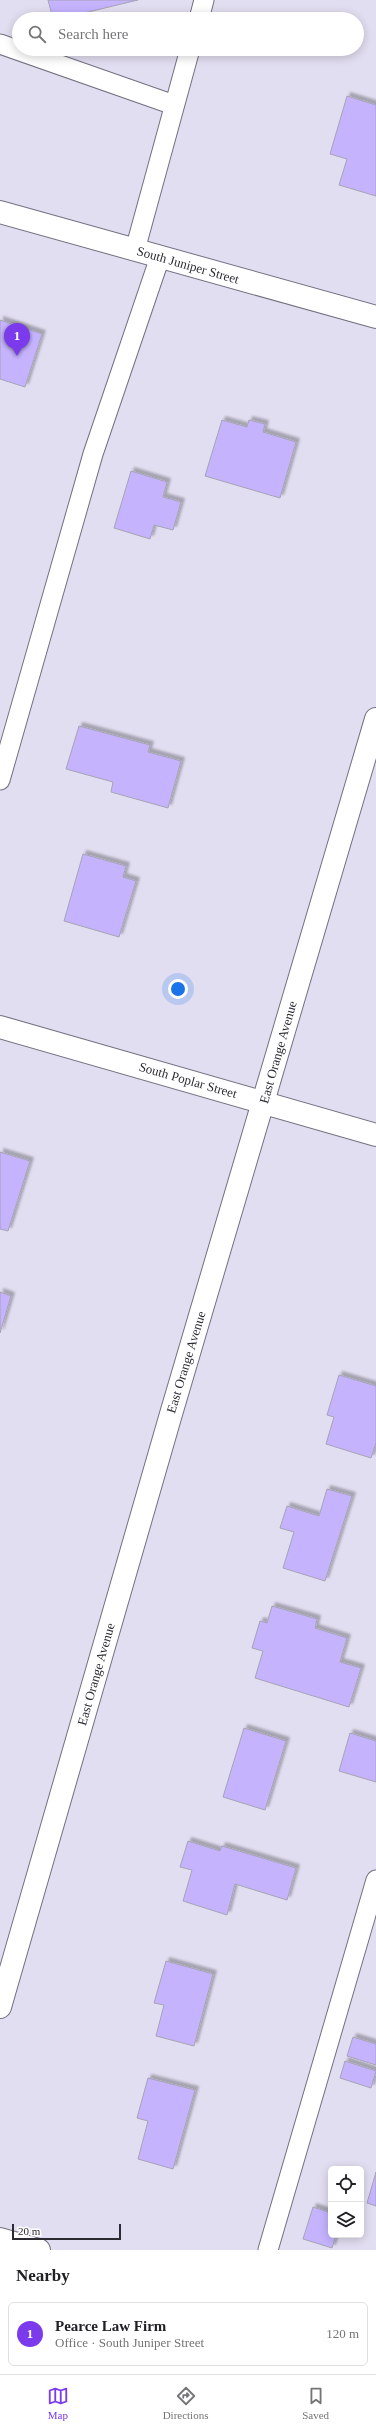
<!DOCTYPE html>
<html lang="en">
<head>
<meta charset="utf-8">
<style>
  :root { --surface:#fff; --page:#f6f6f6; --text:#202124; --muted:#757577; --line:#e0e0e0; --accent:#7c3aed }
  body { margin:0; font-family:Georgia,serif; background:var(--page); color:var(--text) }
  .controls { position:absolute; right:12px; bottom:12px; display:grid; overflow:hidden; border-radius:6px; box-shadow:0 2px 10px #0003 }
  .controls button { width:36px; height:36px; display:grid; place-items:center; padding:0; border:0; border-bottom:1px solid var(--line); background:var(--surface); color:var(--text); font:20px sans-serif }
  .scale { position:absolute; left:12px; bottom:10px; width:109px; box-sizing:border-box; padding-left:4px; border:2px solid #2c2b32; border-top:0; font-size:11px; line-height:14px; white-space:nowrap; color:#2c2b32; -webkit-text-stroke:3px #fff; paint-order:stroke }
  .you { position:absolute; left:178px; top:989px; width:14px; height:14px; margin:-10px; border:3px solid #fff; border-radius:50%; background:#1a73e8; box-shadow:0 0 0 6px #1a73e833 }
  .badge { display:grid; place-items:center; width:26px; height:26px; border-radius:50%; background:var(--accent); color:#fff; font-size:13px; font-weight:700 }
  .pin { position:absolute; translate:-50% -33px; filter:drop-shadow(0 1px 2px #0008) }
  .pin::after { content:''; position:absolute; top:21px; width:14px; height:12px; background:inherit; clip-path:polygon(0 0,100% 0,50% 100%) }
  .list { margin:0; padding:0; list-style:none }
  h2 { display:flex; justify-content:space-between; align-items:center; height:52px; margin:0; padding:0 16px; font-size:17px }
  h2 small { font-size:13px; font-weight:400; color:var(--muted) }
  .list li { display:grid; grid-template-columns:26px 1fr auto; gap:12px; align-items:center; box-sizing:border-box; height:64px; margin:0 8px 8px; padding:0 8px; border:1px solid var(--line); border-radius:6px }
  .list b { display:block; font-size:15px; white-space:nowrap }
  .list p { margin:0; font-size:13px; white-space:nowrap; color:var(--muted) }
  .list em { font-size:13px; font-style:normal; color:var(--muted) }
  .icon { flex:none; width:22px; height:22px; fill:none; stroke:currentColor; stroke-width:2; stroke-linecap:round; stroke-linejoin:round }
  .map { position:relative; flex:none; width:376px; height:2250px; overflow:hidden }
  .search { position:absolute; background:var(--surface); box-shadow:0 2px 10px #0003; left:12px; right:12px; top:12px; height:44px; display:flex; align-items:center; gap:10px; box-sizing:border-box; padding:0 14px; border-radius:22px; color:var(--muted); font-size:15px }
  .sheet { height:124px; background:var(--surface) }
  nav { display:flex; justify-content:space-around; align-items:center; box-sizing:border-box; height:56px; border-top:1px solid var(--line); background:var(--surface); font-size:11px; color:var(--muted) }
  nav a { display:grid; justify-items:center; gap:2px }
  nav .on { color:var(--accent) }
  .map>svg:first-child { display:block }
  .building { fill:#c5b3fe; stroke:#a6a3b4; filter:url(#shadow) }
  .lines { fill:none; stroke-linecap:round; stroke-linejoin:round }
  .service-casing { stroke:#737081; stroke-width:21 }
  .minor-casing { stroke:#737081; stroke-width:24 }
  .tertiary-casing { stroke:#737081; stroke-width:24 }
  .service { stroke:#fff; stroke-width:19 }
  .minor { stroke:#fff; stroke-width:22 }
  .tertiary { stroke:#fff; stroke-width:22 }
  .labels { text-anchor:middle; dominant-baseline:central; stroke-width:3; stroke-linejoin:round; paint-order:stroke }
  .street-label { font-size:13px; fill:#2c2b32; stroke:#fff }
</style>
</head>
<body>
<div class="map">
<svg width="376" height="2250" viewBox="0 0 376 2250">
  <defs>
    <filter id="shadow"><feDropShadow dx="3.5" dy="-3.5" stdDeviation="1" flood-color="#0004"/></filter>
  </defs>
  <rect width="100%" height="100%" fill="#e2def1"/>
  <g class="building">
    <path d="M48,0H138L59,19H53Z"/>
    <path d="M347,96L376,105V196L339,185L347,159L330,154Z"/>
    <path d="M0,320L42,334L25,387L0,379Z"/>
    <path d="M222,420L247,427L249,420L265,424L263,432L296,442L280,498L205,476Z"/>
    <path d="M131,471L167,482L163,497L181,502L173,530L154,525L150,539L114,528Z"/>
    <path d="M79,726L150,745L148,752L181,761L168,808L111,792L113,782L66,769Z"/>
    <path d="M83,854L126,866L123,877L136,881L119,937L64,921Z"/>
    <path d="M0,1152L30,1161L8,1231L0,1229Z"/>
    <path d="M0,1292L11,1296L0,1333Z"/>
    <path d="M339,1375L376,1386V1443L371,1458L326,1444L334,1417L327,1415Z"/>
    <path d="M327,1489L352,1496L325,1581L283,1568L294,1532L280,1528L287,1506L319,1516Z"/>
    <path d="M272,1606L317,1619L315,1628L347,1638L340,1662L361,1668L349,1707L255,1678L263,1651L252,1648L260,1621L267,1623Z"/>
    <path d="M244,1728L286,1741L265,1810L223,1797Z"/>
    <path d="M350,1733L376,1741V1782L339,1771Z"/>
    <path d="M188,1841L220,1851L222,1846L296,1868L287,1900L235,1884L227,1915L183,1901L192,1870L180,1867Z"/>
    <path d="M166,1961L213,1974L194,2046L156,2036L164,2005L154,2003Z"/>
    <path d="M353,2037L376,2044V2065L347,2056Z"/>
    <path d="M345,2061L376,2071L371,2088L340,2078Z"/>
    <path d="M148,2078L195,2090L173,2169L138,2159L148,2121L137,2118Z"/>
    <path d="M376,2172V2206L367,2203Z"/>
    <path d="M313,2207L331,2213V2235H336L332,2248L303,2239Z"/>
  </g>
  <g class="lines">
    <g class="service-casing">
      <g id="service">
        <path d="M199,19L204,0"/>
        <path d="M0,44L174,105"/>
        <path d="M135,250L190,49"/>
        <path d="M0,780L93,454L160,257"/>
        <path d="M268,2250L376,1880"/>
      </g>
    </g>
    <g class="minor-casing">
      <g id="minor">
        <path d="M0,1027L376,1135"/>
        <path d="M0,2007L171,1414L376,719"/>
        <path d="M0,2239L39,2250"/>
      </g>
    </g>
    <g class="tertiary-casing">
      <path id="tertiary" d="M0,212L376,317"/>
    </g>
    <use href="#service" class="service"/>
    <use href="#minor" class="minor"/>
    <use href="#tertiary" class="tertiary"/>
  </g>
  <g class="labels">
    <g class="street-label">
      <text transform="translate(188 265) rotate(16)">South Juniper Street</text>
      <text transform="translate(278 1052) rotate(-74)">East Orange Avenue</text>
      <text transform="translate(188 1080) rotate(16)">South Poplar Street</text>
      <text transform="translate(186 1362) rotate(-73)">East Orange Avenue</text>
      <text transform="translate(96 1674) rotate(-74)">East Orange Avenue</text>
    </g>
  </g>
</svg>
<div class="controls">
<button><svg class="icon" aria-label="locate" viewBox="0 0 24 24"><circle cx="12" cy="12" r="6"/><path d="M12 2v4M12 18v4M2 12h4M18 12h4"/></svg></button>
<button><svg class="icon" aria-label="layers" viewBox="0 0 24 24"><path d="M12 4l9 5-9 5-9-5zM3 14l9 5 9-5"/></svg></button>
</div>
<div class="scale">20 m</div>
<div class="you"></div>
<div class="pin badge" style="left:17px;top:356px">1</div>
<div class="search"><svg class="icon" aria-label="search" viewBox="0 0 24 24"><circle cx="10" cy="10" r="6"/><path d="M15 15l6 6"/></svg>Search here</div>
</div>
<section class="sheet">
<h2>Nearby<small></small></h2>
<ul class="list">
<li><span class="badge">1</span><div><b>Pearce Law Firm</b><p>Office · South Juniper Street</p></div><em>120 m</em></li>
</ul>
</section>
<nav>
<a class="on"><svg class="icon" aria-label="map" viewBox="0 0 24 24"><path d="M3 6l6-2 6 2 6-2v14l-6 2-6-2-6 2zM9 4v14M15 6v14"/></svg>Map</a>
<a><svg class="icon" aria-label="directions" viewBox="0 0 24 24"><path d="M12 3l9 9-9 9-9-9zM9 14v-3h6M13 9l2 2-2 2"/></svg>Directions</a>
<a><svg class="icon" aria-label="saved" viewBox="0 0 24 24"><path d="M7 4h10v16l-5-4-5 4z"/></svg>Saved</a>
</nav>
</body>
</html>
